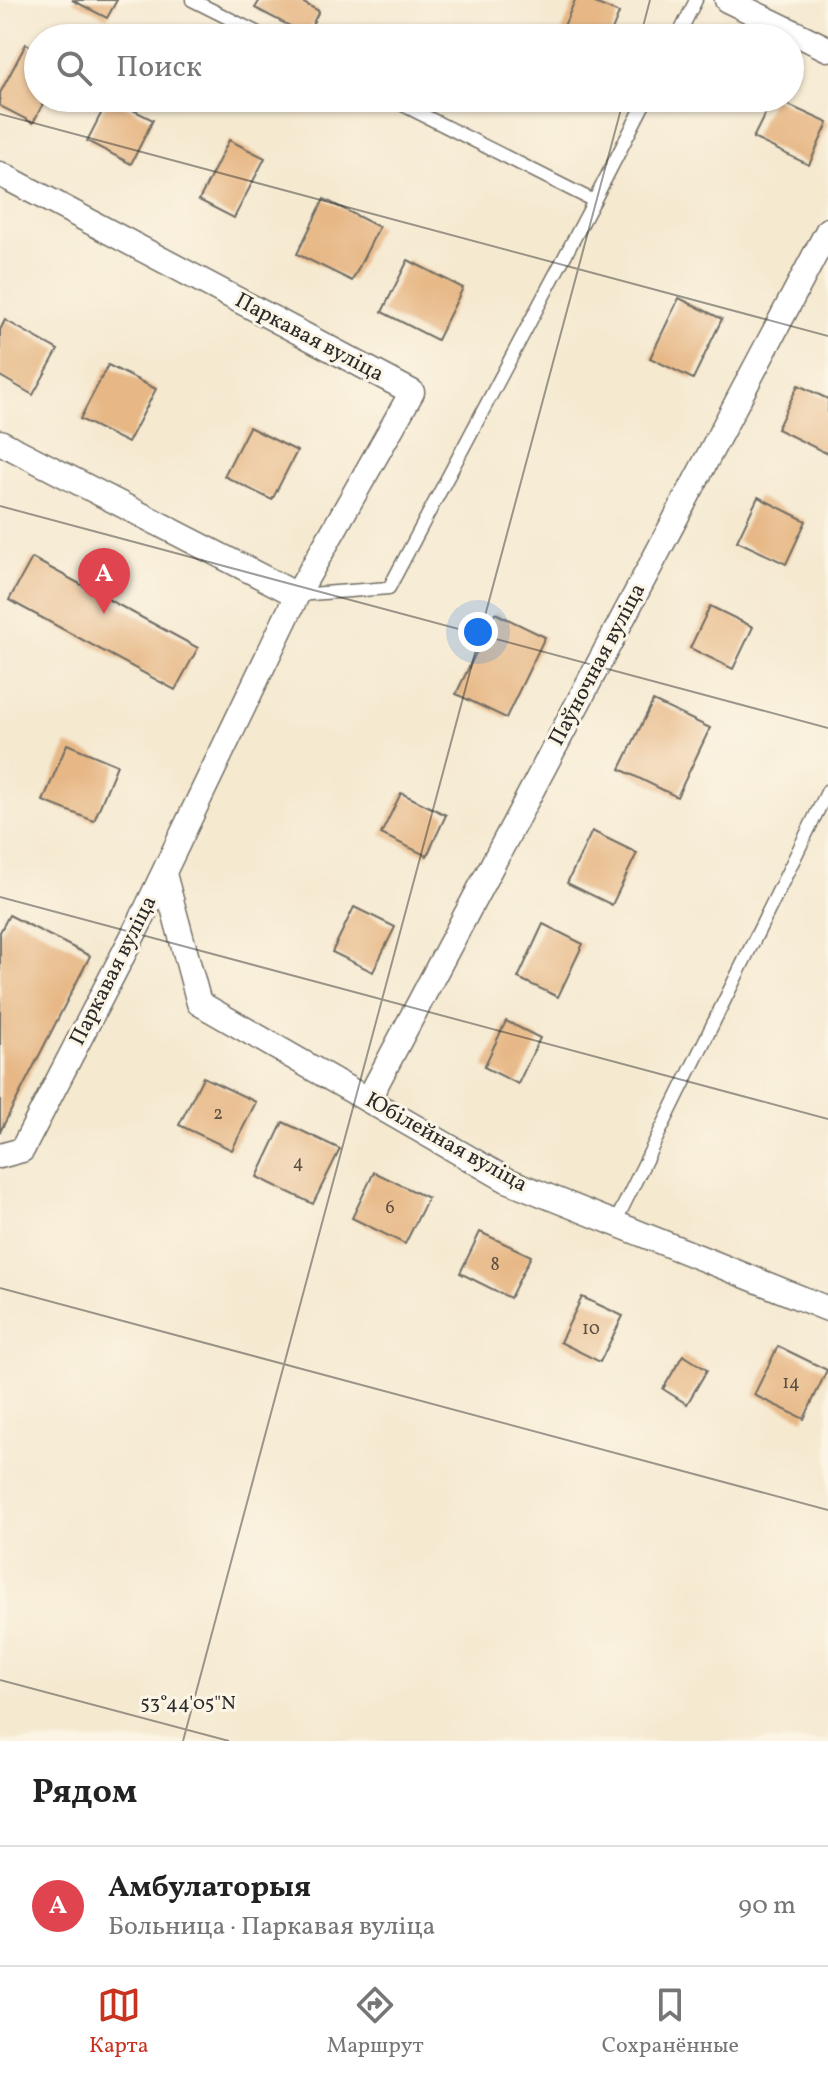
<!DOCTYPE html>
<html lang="ru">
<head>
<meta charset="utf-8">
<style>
  :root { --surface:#fff; --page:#f2f2f2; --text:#222; --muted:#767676; --line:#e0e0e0; --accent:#c8321e }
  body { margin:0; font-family:Vollkorn,serif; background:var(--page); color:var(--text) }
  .you { position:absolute; left:478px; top:632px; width:28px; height:28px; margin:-20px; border:6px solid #fff; border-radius:50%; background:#1a73e8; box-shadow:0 0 0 12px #1a73e833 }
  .badge { display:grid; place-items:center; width:52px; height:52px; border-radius:50%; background:var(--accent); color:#fff; font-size:26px; font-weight:700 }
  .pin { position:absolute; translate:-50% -66px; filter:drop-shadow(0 2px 4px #0008) }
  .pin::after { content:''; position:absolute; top:42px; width:28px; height:24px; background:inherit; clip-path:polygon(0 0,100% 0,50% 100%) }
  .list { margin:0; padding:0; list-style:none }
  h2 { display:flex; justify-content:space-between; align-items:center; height:104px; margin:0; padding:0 32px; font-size:34px }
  h2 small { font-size:26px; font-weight:400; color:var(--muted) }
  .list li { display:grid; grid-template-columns:52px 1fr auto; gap:24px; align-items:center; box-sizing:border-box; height:120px; padding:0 32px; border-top:2px solid var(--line) }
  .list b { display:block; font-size:30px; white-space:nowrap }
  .list p { margin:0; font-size:26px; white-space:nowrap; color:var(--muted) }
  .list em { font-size:26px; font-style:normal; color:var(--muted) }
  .icon { flex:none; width:44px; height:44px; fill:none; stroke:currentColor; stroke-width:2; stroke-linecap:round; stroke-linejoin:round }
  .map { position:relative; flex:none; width:828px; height:1741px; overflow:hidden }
  .search { position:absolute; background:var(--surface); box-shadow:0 2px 6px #0004; left:24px; right:24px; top:24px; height:88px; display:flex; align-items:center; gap:20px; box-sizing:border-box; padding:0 28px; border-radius:44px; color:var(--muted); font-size:30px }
  .sheet { height:224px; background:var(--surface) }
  nav { display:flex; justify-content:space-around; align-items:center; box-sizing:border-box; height:112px; border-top:2px solid var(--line); background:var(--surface); font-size:22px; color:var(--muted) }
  nav a { display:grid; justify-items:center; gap:4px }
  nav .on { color:var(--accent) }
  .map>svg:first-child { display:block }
  .building { fill:#e7b886 }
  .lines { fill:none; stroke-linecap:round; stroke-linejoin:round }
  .service-casing { stroke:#726e65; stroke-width:15 }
  .minor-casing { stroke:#726e65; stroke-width:27 }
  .service { stroke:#fff; stroke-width:12 }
  .minor { stroke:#fff; stroke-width:24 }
  .ticks { fill:none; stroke:#2b2b2b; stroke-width:2; stroke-opacity:0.45 }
  .labels { text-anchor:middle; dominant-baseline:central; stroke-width:6; stroke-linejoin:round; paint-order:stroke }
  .number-label { font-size:18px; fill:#5a4e42 }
  .street-label { font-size:22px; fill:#2b2b2b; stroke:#fcf5e5 }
  .ticks-label { font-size:20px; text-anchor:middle; fill:#2b2b2b; stroke:#fcf5e5; stroke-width:6; stroke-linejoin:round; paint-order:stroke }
</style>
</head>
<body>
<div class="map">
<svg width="828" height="1741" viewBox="0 0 828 1741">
  <rect width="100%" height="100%" fill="#fcf5e5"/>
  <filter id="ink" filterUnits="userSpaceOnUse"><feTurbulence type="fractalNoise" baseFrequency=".0125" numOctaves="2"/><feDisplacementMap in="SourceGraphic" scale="16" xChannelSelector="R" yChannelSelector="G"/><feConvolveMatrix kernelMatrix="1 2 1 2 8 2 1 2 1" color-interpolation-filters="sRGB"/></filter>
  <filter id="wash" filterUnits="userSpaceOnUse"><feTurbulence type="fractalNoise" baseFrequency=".006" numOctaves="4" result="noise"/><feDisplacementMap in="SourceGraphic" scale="32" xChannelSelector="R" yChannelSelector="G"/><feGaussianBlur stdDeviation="1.8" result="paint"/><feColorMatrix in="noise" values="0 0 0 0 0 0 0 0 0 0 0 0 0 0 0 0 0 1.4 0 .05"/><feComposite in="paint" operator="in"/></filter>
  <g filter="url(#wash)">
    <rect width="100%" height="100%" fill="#f5e9d0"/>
    <g id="blocks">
      <g class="building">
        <path d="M72,0H117L107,18Z"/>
        <path d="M260,0H298L319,11L307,35L255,8Z"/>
        <path d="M575,0H588L619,13L609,38H559Z"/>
        <path d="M26,44L38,51V98H46L33,123L0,106V93Z"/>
        <path d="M109,98L153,120L131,164L87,141Z"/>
        <path d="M773,98L828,123L809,165L753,138Z"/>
        <path d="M229,140L265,158L234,218L199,200Z"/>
        <path d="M324,199L379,227L352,281L297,254Z"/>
        <path d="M408,260L463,288L437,340L382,312Z"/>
        <path d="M679,298L722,319L693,379L650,358Z"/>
        <path d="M5,320L58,350L33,395L0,376V330Z"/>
        <path d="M108,365L156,389L128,443L80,419Z"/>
        <path d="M798,385L828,399V454L777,429Z"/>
        <path d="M249,427L297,451L272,500L224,476Z"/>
        <path d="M758,497L806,521L786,564L737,541Z"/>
        <path d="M32,558L198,648L175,690L9,600Z"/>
        <path d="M710,606L753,627L733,669L690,648Z"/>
        <path d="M495,613L545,637L506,718L456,694Z"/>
        <path d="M653,701L710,728L677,797L620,769Z"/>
        <path d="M67,744L117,765L94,821L43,801Z"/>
        <path d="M401,793L446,815L427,856L381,834Z"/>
        <path d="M592,831L637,853L612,905L567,883Z"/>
        <path d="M354,907L395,927L373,972L332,952Z"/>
        <path d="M9,915L90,956L0,1132V932Z"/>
        <path d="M543,924L583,944L558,997L518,978Z"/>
        <path d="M506,1021L540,1038L518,1084L484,1067Z"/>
        <path d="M203,1077L256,1102L232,1150L179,1125Z"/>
        <path d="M283,1122L340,1149L313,1204L257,1177Z"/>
        <path d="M374,1172L428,1198L405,1244L352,1218Z"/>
        <path d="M480,1232L531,1256L510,1298L460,1273Z"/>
        <path d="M582,1297L623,1316L600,1362L560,1342Z"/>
        <path d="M778,1346L827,1370L804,1419L754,1395Z"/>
        <path d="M683,1355L707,1370L687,1404L663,1389Z"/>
      </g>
    </g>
  </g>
  <g filter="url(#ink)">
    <use href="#blocks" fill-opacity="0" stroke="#726e65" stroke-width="2"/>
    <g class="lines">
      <g class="service-casing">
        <g id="service">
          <path d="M192,0L268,38"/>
          <path d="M677,38L696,0"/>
          <path d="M389,98L594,201L647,98"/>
          <path d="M297,595L389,588L594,201"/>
          <path d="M615,1223L828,790"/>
        </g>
      </g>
      <g class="minor-casing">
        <g id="minor">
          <path d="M727,0L828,49"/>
          <path d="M0,174L412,392L297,595L141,920L22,1150L0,1156"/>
          <path d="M0,442L297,595"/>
          <path d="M164,874L199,1003L507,1180L828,1309"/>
          <path d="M368,1100L828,230"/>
        </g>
      </g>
      <use href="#service" class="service"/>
      <use href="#minor" class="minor"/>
    </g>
  </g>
  <path class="ticks" d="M640,38L650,0M0,114L828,336M0,506L828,728M0,897L828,1119M0,1288L828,1510M0,1680L229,1741M183,1741L624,98"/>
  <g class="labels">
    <g class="number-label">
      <text x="218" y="1114">2</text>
      <text x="298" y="1163">4</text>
      <text x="390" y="1208">6</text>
      <text x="495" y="1265">8</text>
      <text x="591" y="1329">10</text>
      <text x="791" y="1383">14</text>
    </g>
    <g class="street-label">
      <text transform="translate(309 338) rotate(28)">Паркавая вуліца</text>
      <text transform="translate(598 665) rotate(-62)">Паўночная вуліца</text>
      <text transform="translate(114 971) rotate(-63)">Паркавая вуліца</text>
      <text transform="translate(446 1143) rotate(29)">Юбілейная вуліца</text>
    </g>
  </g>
  <g class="ticks-label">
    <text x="188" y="1709">53°44'05"N</text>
  </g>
</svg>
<div class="you"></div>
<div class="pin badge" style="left:104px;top:614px;background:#e0444e">A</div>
<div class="search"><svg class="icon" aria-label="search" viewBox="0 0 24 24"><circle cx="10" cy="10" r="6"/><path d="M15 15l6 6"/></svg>Поиск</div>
</div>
<section class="sheet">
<h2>Рядом<small></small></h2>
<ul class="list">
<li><span class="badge" style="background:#e0444e">A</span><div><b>Амбулаторыя</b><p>Больница · Паркавая вуліца</p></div><em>90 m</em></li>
</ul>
</section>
<nav>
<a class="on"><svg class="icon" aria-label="map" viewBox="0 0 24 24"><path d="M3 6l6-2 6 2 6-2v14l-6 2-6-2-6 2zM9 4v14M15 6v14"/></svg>Карта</a>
<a><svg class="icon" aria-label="directions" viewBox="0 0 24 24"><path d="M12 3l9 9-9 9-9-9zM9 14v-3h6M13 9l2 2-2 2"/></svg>Маршрут</a>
<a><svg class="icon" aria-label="saved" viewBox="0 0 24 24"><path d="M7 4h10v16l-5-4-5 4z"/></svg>Сохранённые</a>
</nav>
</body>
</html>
